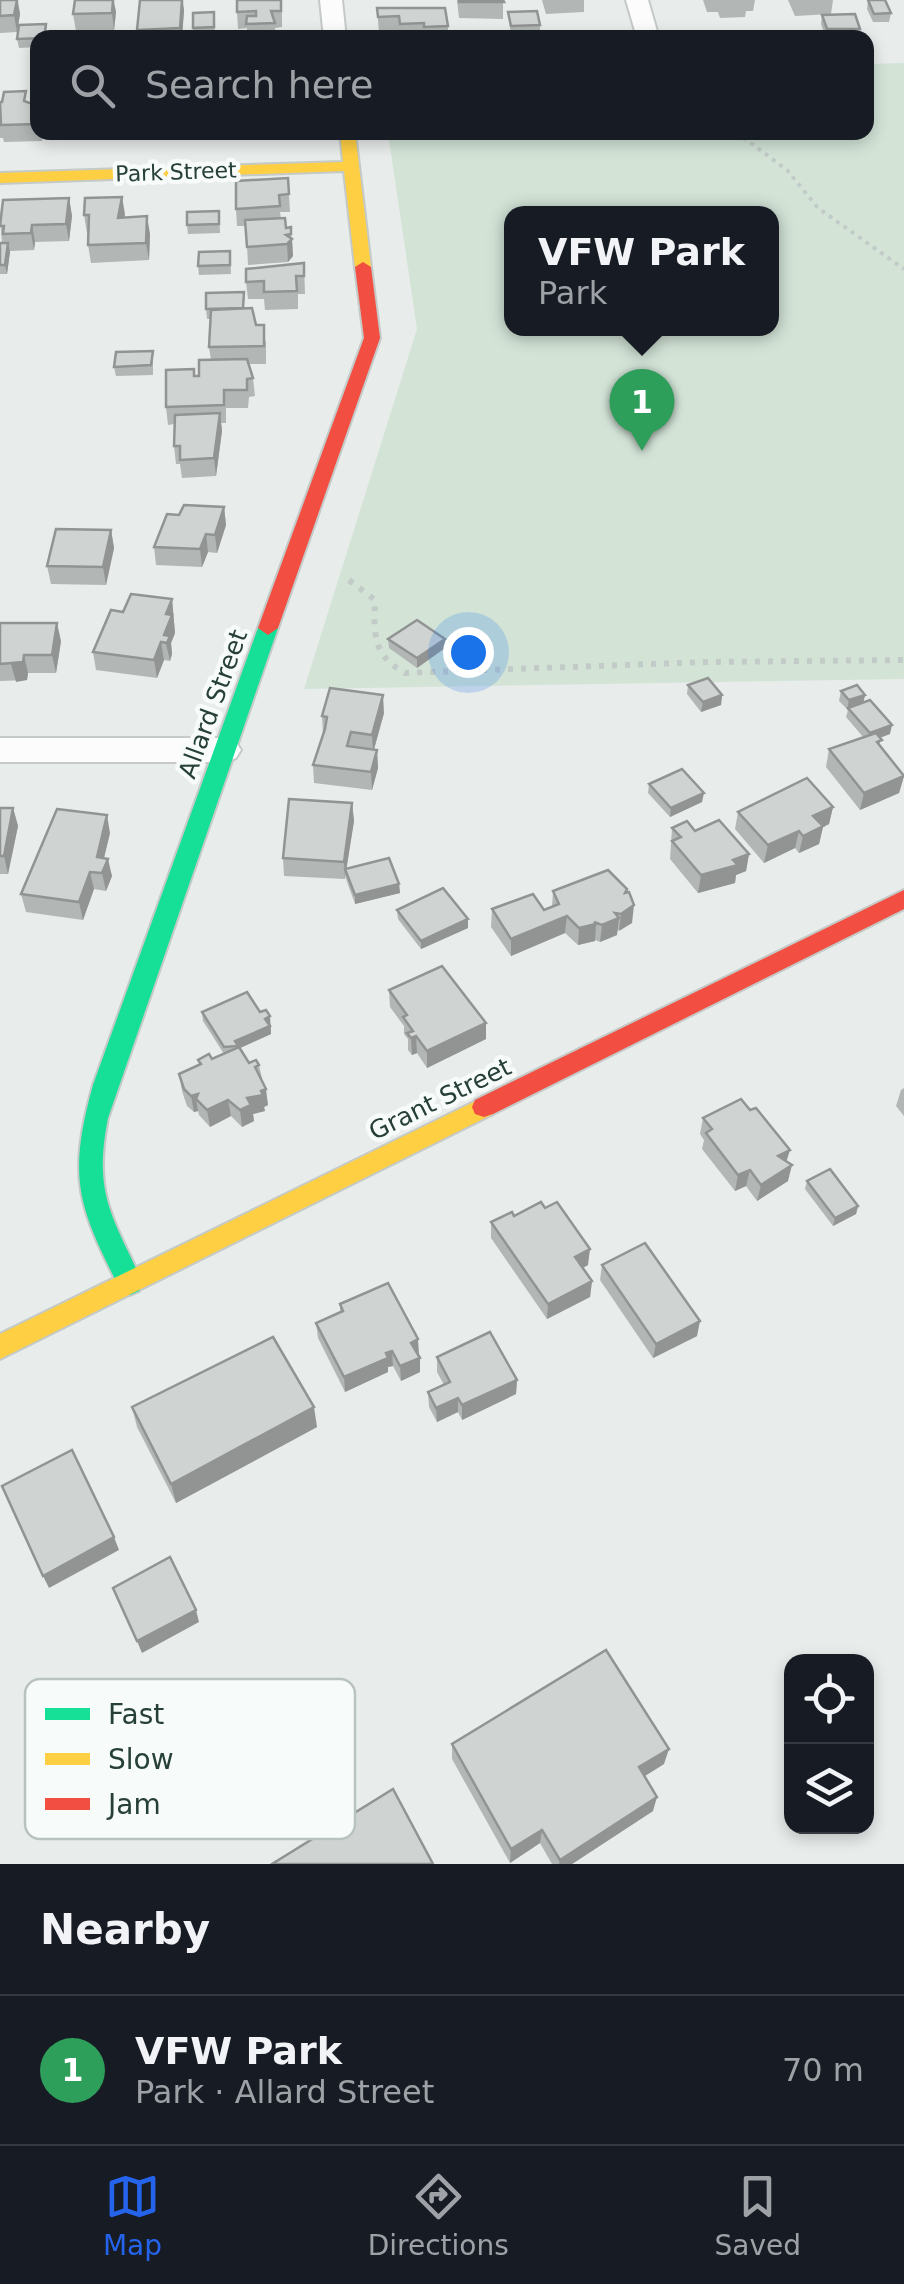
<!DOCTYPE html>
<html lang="en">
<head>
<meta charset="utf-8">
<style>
  :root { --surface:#171b24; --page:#20242c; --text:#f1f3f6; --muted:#9ea1a6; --line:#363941; --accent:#2563eb }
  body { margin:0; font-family:"DejaVu Sans",sans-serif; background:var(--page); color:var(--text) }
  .controls { position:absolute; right:30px; bottom:30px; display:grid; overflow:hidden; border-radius:20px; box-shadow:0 5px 15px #0003 }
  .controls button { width:90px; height:90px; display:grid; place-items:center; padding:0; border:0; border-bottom:2px solid var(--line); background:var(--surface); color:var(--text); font:50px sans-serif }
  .you { position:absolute; left:468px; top:652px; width:35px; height:35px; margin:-25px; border:8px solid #fff; border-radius:50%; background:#1a73e8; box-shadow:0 0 0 15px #1a73e833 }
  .badge { display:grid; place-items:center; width:65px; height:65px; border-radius:50%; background:var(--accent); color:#fff; font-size:32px; font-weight:700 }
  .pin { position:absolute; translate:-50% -82px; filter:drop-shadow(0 2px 5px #0008) }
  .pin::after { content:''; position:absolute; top:52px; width:35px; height:30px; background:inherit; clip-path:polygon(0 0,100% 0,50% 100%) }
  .popup { position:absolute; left:504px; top:206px; width:275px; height:130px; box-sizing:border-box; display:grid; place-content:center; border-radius:20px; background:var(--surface); filter:drop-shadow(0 2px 8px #0005); font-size:32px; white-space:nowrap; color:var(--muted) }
  .popup b { font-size:38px; color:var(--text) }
  .popup::after { content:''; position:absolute; left:50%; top:100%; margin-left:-20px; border:20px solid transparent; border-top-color:var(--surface) }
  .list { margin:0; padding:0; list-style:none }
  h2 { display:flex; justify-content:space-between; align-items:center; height:130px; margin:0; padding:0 40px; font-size:42px }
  h2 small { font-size:32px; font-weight:400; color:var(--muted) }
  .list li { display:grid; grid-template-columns:65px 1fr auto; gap:30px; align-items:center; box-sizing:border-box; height:150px; padding:0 40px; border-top:2px solid var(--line) }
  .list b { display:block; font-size:38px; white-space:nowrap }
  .list p { margin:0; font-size:32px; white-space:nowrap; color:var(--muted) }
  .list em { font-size:32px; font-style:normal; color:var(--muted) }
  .icon { flex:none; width:55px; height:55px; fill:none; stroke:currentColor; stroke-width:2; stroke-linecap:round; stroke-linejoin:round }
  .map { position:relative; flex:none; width:904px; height:1864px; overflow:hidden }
  .search { position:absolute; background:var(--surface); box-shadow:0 5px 15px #0003; left:30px; right:30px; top:30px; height:110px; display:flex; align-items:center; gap:25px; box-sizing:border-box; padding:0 35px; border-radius:20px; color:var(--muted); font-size:38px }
  .sheet { height:280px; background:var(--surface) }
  nav { display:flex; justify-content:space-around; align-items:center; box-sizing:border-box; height:140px; border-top:2px solid var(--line); background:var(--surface); font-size:28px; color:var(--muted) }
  nav a { display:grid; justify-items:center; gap:5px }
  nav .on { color:var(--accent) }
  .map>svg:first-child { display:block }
  .green { fill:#d3e4d7; fill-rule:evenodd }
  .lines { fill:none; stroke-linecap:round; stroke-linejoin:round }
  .street-casing { stroke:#c5c9c7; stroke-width:4 }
  .fast-casing { stroke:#c4cac7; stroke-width:4 }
  .slow-casing { stroke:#c4cac7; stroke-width:4 }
  .jam-casing { stroke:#c4cac7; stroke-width:4 }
  .path-far1 { stroke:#c3cbc8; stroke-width:4; stroke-dasharray:4 5; stroke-linecap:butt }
  .path { stroke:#c3cbc8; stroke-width:6; stroke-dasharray:5 8; stroke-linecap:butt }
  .street { fill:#fcfcfc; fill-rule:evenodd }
  .fast { fill:#16e098; fill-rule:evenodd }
  .slow { fill:#ffcf43; fill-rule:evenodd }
  .jam { fill:#f24e42; fill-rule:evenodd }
  .wall { fill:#b2b6b5 }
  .shaded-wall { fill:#919493 }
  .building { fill:#cfd4d2; stroke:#919493; stroke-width:2.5 }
  .labels { text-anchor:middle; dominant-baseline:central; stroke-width:9; stroke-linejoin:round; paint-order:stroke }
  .far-street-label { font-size:22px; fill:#264038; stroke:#f7fbf9 }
  .street-label { font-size:25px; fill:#264038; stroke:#f7fbf9 }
  .key { fill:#f7fbf9; stroke:#b8c3bf; stroke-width:2.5 }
  .key-label { font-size:28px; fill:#264038 }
</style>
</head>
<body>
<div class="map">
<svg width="904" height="1864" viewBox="0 0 904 1864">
  <rect width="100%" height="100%" fill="#e8ecea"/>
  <path class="green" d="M904,63V679L304,689L417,329L388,133L866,132L867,64ZM512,214H772V328H512Z"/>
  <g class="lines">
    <g class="street-casing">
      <g id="street">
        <path d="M320,0H342L346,38H324Z"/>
        <path d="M626,0H648L659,38H637Z"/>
        <path d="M0,738H225L236,742L241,750L236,758L225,762H0Z"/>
      </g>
    </g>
    <g class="fast-casing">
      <path id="fast" d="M268,621L278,628L108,1118C93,1194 112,1216 143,1283L139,1291L130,1295L121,1291C78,1206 67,1179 93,1085L258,628Z"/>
    </g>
    <g class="slow-casing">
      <g id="slow">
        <path d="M340,132H355L371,267L363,272L355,267L344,171L0,183V173L343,162Z"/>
        <path d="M484,1097L493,1100L496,1107L493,1114L0,1359V1334Z"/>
      </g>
    </g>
    <g class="jam-casing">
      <g id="jam">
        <path d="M363,262L371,267L380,338L278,628L268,635L258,628L364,338L355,267Z"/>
        <path d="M904,890V909L493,1114L484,1117L475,1114L472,1107L475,1100Z"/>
      </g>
    </g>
    <path class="path-far1" d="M736,132L787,170L818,208L904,269"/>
    <path class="path" d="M349,580L375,600C374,634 372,655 405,673L707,662L904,660"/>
    <use href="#street" class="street"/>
    <use href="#fast" class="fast"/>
    <use href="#slow" class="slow"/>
    <use href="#jam" class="jam"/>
  </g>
  <g class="wall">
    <path d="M0,0H18L20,14L17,32L0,33Z"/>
    <path d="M75,0H114L116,12L114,30L76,31L73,14Z"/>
    <path d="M140,0H183L184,10L182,38H138L137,30Z"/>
    <path d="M282,0V27L275,28L276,38H247V28L238,29L237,12Z"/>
    <path d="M457,0H503V19L459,18Z"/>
    <path d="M542,0H584V12L546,14Z"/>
    <path d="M703,0H755L753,11H746L745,17L720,18L718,12H707Z"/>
    <path d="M788,0H833L831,14L795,16Z"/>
    <path d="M868,0L891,13L889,22H873L867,9Z"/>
    <path d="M377,8L448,26V38H400V33H379Z"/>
    <path d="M214,12L215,36L194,37L193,28Z"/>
    <path d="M508,12L540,25V34L511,35Z"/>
    <path d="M822,15L860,29L858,38H826L821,24Z"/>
    <path d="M46,24L47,38H38V47L19,48L17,39Z"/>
    <path d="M38,92V132H44L42,141L4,142L3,138H0V102L31,103Z"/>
    <path d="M83,132H124L123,137L83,135Z"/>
    <path d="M756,132H792L757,135Z"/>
    <path d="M288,178L290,212H280L281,218L286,228L291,227L293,256L288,262L248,265L246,226H237L236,209Z"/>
    <path d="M69,198L72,216L69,241L35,242L34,250L10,251L7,274H0V243H2L0,218Z"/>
    <path d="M219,211L220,233L188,234L187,225Z"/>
    <path d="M125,214L124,217L150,234L149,260L91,263L88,245L89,232L87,233L84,215Z"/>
    <path d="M230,251L231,274L199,275L198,266Z"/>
    <path d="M304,263L305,294H298V309L265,310L264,299H248L246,282Z"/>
    <path d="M244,292V309L266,342V364H249L253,378L255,396L249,397L248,408H226V423H221L222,431L216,476L182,478L180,464H176L174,446V424L168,425L166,407L195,376H199L211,360L209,347L210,319H207L206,309Z"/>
    <path d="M153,351V375L116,376L114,367Z"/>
    <path d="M224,507L226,525L217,553L208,552L202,567L156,565L154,547L179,515Z"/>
    <path d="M111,530L114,548L106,585L51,584L47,566Z"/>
    <path d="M172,599L175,633L171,643L172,654L170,661L164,660L157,678L96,670L93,652L123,612Z"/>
    <path d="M0,623L61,641L56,673H28L27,680L0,681Z"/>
    <path d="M388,639H445V648L417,668L389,648Z"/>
    <path d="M688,685L722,695L721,705L701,712L687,694Z"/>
    <path d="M841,691L865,695L863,702L890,734L880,738V747L904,776L899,793L860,810L826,767L829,749L864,738L846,717L848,710L839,701Z"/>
    <path d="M384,713L374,749L377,750L378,768L372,790L314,783L313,765L323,734L322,716Z"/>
    <path d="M649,784L702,802L670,817L648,793Z"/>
    <path d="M352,803L354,821L346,869L399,884L400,893L355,904L345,876V879L284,876L283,858Z"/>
    <path d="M833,807L829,824L823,827L819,844L799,853L795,848L764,863L735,829L738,812Z"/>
    <path d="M0,808H13L18,826L8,874H0Z"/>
    <path d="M672,828L695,831L749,854L746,871L736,875L735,883L698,893L670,859Z"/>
    <path d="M110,833L104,858L112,876L106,891L94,889L83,920L26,912L21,894Z"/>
    <path d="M627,889L632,923L617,931V935L600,942L595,940V941L578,945L565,933L511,956L491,927L492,909L544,910L552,907L553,891Z"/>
    <path d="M397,910L468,928L421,949L398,919Z"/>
    <path d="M389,990L486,1023V1039L427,1068L417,1053L412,1055L408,1050V1039L404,1034V1026L390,1007Z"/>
    <path d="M202,1012H260L271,1025V1034L240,1048L249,1063L259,1065L268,1105L264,1107L265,1111L253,1114L254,1121L242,1127L231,1116L210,1127L199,1115L198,1111L194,1112L187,1106L182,1091L179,1074L199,1065L198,1060L212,1059L224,1054L203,1021Z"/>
    <path d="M904,1088V1116L896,1106L901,1090Z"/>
    <path d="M703,1118L786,1162L788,1181L757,1201L746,1186L735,1191L702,1149L704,1140L700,1134Z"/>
    <path d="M807,1181L858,1206L856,1214L833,1226L805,1189Z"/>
    <path d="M491,1222L588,1265L583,1268L592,1281L590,1297L547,1319L491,1238Z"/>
    <path d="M602,1265L697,1336L653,1358L600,1280Z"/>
    <path d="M340,1304L418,1339V1354L420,1372L401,1381L393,1366L388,1367V1372L345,1392L318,1338L316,1323L340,1312Z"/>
    <path d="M437,1357L517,1380L516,1394L462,1420L458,1412L437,1422L429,1407L428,1392L444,1385L437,1372Z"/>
    <path d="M132,1407L317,1427L176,1503L137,1427Z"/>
    <path d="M452,1744L664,1764L645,1776L653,1811L572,1864H552L540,1843L510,1863L452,1759Z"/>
  </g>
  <g class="shaded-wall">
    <path d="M17,0L20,14L17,32L14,15Z"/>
    <path d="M113,0L116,12L114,30L112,13Z"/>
    <path d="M182,0L184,10L182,38H181L180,28Z"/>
    <path d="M122,197L125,214L121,235L118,218Z"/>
    <path d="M69,198L72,216L69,241L66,224Z"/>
    <path d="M147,216L150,234L149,260L146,243Z"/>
    <path d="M32,225L35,242L34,250L31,233Z"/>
    <path d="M292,239L293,256L288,262L287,244Z"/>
    <path d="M8,243L10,252L7,274L5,265Z"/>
    <path d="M220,413L222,431L216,476L214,458Z"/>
    <path d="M224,507L226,525L217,553L215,535Z"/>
    <path d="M111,530L114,548L106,585L103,567Z"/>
    <path d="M206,534L208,552L202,567L200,549Z"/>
    <path d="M172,599L175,633L171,643L172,654L170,661L164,635L166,614Z"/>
    <path d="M57,623L61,641L56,673L52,655Z"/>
    <path d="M445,639V648L417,668V658Z"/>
    <path d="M161,642L164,660L157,678L154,660Z"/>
    <path d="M24,655L28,673L27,680L16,682L11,664Z"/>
    <path d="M383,695L384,713L373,753L372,735Z"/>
    <path d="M722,695L721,705L701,712L703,702Z"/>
    <path d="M865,695L863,704L847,710L849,700Z"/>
    <path d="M892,725L890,734L867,742L870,733Z"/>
    <path d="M377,750L378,768L372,790L371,772Z"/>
    <path d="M904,776L899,793L860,810L864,793Z"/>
    <path d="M704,793L702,802L670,817L671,808Z"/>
    <path d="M352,803L354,821L346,872L345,869V879L344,862Z"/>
    <path d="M833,807L829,824L823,827L819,844L799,853L803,836L813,816Z"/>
    <path d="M13,808L18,826L8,874L4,856Z"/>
    <path d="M107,815L110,833L100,874L97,857Z"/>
    <path d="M799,831L795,848L764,863L768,845Z"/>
    <path d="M749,854L746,871L736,875L735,883L698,893L701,875Z"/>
    <path d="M108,859L112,876L106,891L102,873Z"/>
    <path d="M90,872L94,889L83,920L79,902Z"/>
    <path d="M399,884L400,893L355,904V895Z"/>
    <path d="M634,905L632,923L619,931L621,914Z"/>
    <path d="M567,916L565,933L511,956V939Z"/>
    <path d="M619,918L617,935L600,942L602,925Z"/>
    <path d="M468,919V928L421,949V941Z"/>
    <path d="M596,924L595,941L578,945L579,928Z"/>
    <path d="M270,1016L271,1034L238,1049L235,1041Z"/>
    <path d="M486,1023V1039L427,1068V1051Z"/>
    <path d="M416,1036L417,1053L412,1055L411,1038Z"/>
    <path d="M266,1089L268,1105L264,1107L265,1111L253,1114L254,1121L242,1127L240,1110L247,1098Z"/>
    <path d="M198,1094L196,1099L198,1111L194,1112L191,1096Z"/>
    <path d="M228,1100L231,1116L210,1127L207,1110Z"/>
    <path d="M790,1150L785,1166L778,1156Z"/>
    <path d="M792,1165L788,1181L757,1201L761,1185Z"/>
    <path d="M750,1170L746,1186L735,1191L738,1175Z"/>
    <path d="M858,1206L856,1214L833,1226L835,1218Z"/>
    <path d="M590,1249L588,1265L574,1272L575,1257Z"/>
    <path d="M592,1281L590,1297L547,1319L548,1304Z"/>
    <path d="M700,1321L697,1336L653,1358L656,1344Z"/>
    <path d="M418,1339L419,1354L412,1358L411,1343Z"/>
    <path d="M392,1351L393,1366L388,1367V1372L345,1392L344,1377Z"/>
    <path d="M420,1358V1372L401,1381L400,1366Z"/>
    <path d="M517,1380L516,1394L462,1420V1405Z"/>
    <path d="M458,1398V1412L437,1422L436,1408Z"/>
    <path d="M314,1407L317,1427L176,1503L171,1484Z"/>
    <path d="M114,1537L119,1550L49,1588L43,1576Z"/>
    <path d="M196,1610L199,1622L142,1653L137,1641Z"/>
    <path d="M669,1749L664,1764L635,1782L639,1767Z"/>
    <path d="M657,1797L653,1811L572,1864H559L560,1860Z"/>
    <path d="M542,1830L540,1843L510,1863L511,1849Z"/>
  </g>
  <g class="building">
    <path d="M0,0H17L14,15L0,16Z"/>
    <path d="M75,0H113L112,13L73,14Z"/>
    <path d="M140,0H182L180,28L137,30Z"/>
    <path d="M237,0H281V11H271L275,23L246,24L247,16H256V11L237,12Z"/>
    <path d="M459,0H503L504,2H459Z"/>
    <path d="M868,0H885L891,13L874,14Z"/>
    <path d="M377,8H445L448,26L424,27V23L400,24L399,16L378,17Z"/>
    <path d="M537,11L540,25L511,26L508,12Z"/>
    <path d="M214,12V27L193,28V13Z"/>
    <path d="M855,14L860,29H827L822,15Z"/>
    <path d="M46,24L44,38L17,39L19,25Z"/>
    <path d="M746,32H780L782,38H748Z"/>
    <path d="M128,33V38H98L99,34Z"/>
    <path d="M26,91L24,101L38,106L36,114H38V124L1,125L0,102H2L4,92Z"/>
    <path d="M32,92H38V106L31,103Z"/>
    <path d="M288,178L289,194L279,195L280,206L236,209V181Z"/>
    <path d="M122,197L118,218L147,216L146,243L88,245L89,215H84L85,198Z"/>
    <path d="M69,198L66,224L32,225L31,233L3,234L4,226H0L3,200Z"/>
    <path d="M219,211V224L187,225V212Z"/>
    <path d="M285,218L286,228L291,227V234L286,235L292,239L287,244L247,247L245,220Z"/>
    <path d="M0,243H8L5,265H0Z"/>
    <path d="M230,251V265L198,266L199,252Z"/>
    <path d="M304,263V276H296L297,291L264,292V281L246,282V269Z"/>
    <path d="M244,292L243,308L206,309V293Z"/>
    <path d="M252,308L256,325H264V346L209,347L211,310Z"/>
    <path d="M153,351L151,365L114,367L116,352Z"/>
    <path d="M247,359L253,378L247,379V390H224V405L166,407V370L194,369V376H199V360Z"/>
    <path d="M220,413L214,458L180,460V446H174L175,415Z"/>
    <path d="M184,505L224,507L215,535L206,534L200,549L154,547L167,514L179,515Z"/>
    <path d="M56,529L111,530L103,567L47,566Z"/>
    <path d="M131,594L172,599L166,614L172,615L164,635L170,636L167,643L161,642L154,660L93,652L111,610L123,612Z"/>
    <path d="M417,620L445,639L417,658L388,639Z"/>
    <path d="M0,623H57L52,655H24L23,662L0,664Z"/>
    <path d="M708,678L722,695L703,702L688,685Z"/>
    <path d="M857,685L865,695L849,700L841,691Z"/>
    <path d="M330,688L383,695L372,735L351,732L347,746L377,750L371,772L313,765L325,729L327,717L322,716Z"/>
    <path d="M870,700L892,725L870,733L848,708Z"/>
    <path d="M876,733L882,740L877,742L904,776L864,793L829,749Z"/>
    <path d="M682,769L704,793L671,808L649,784Z"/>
    <path d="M807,778L833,807L813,816L823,826L803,836L799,831L768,845L738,812Z"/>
    <path d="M289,799L352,803L344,862L283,858Z"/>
    <path d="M0,808H13L4,856H0Z"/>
    <path d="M57,809L107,815L97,857L108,859L102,873L90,872L79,902L21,894Z"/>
    <path d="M719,820L749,854L733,860L738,865L701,875L672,841L681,837L672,828L687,821L695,831Z"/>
    <path d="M389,858L399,884L355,895L345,869Z"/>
    <path d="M608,870L627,889L625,893L629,892L634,905L621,914L615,913L619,918L602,925L594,922L596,924L579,928L567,916L511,939L492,909L533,894L544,910L559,904L553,891Z"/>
    <path d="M443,888L468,919L421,941L397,910Z"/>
    <path d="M442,966L486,1023L427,1051L416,1036L411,1038L407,1033L413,1031L403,1017L407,1015L389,990Z"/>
    <path d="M247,992L260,1012L266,1010L270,1016L265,1019L270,1026L235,1041L238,1046L224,1047L202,1012Z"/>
    <path d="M239,1047L249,1063L256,1060L259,1065L255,1067L266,1089L261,1091L263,1095L247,1098L251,1105L240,1110L228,1100L207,1110L196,1099L198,1094L191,1096L184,1089L179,1074L201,1064L198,1060L209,1054L212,1059Z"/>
    <path d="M741,1099L750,1110L756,1108L790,1150L778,1156L792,1165L761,1185L750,1170L738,1175L706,1133L712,1129L703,1118Z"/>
    <path d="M830,1169L858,1206L835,1218L807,1181Z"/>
    <path d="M541,1202L545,1208L557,1202L590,1249L575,1257L592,1281L548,1304L491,1222L512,1212L514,1216Z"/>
    <path d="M645,1243L700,1321L656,1344L602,1265Z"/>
    <path d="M388,1283L418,1339L411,1343L420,1358L400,1366L392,1351L386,1353L388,1358L344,1377L316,1323L343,1311L340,1304Z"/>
    <path d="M490,1332L517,1380L462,1405L458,1398L436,1408L428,1392L450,1382L437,1357Z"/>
    <path d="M273,1337L314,1407L171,1484L132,1407Z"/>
    <path d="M72,1450L114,1537L43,1576L2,1486Z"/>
    <path d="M170,1557L196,1610L137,1641L113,1588Z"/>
    <path d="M606,1650L669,1749L639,1767L657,1797L560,1860L542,1830L511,1849L452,1744Z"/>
    <path d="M393,1789L433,1864H272Z"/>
  </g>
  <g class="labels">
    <g class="far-street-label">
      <text transform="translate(176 172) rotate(-2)">Park Street</text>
    </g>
    <g class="street-label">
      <text transform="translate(213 704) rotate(-70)">Allard Street</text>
      <text transform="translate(440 1099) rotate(-26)">Grant Street</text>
    </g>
  </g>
  <rect x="25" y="1679" width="330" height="160" rx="15" class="key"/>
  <rect x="45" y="1708" width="45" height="12" fill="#16e098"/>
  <rect x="45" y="1753" width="45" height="12" fill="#ffcf43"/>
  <rect x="45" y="1798" width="45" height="12" fill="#f24e42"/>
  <g class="key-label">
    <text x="108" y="1724">Fast</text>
    <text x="108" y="1769">Slow</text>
    <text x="108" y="1814">Jam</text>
  </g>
</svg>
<div class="controls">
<button><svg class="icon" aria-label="locate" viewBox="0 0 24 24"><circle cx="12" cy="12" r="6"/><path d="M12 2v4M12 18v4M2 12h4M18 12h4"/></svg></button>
<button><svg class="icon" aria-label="layers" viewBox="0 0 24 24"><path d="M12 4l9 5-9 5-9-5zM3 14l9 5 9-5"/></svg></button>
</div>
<div class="you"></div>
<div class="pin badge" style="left:642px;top:451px;background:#2e9e5b">1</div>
<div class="popup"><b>VFW Park</b>Park</div>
<div class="search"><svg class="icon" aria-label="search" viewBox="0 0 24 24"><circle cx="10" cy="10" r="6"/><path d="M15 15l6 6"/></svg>Search here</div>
</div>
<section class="sheet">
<h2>Nearby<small></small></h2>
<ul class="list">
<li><span class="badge" style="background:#2e9e5b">1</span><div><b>VFW Park</b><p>Park · Allard Street</p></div><em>70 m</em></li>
</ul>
</section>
<nav>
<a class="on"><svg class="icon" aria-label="map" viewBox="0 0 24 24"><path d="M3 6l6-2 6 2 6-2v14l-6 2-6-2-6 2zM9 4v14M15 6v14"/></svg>Map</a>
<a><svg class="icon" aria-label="directions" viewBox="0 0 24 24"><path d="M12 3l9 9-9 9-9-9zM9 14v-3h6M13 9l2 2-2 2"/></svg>Directions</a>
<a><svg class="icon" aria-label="saved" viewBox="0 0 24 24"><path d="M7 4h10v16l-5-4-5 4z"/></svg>Saved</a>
</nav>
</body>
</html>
